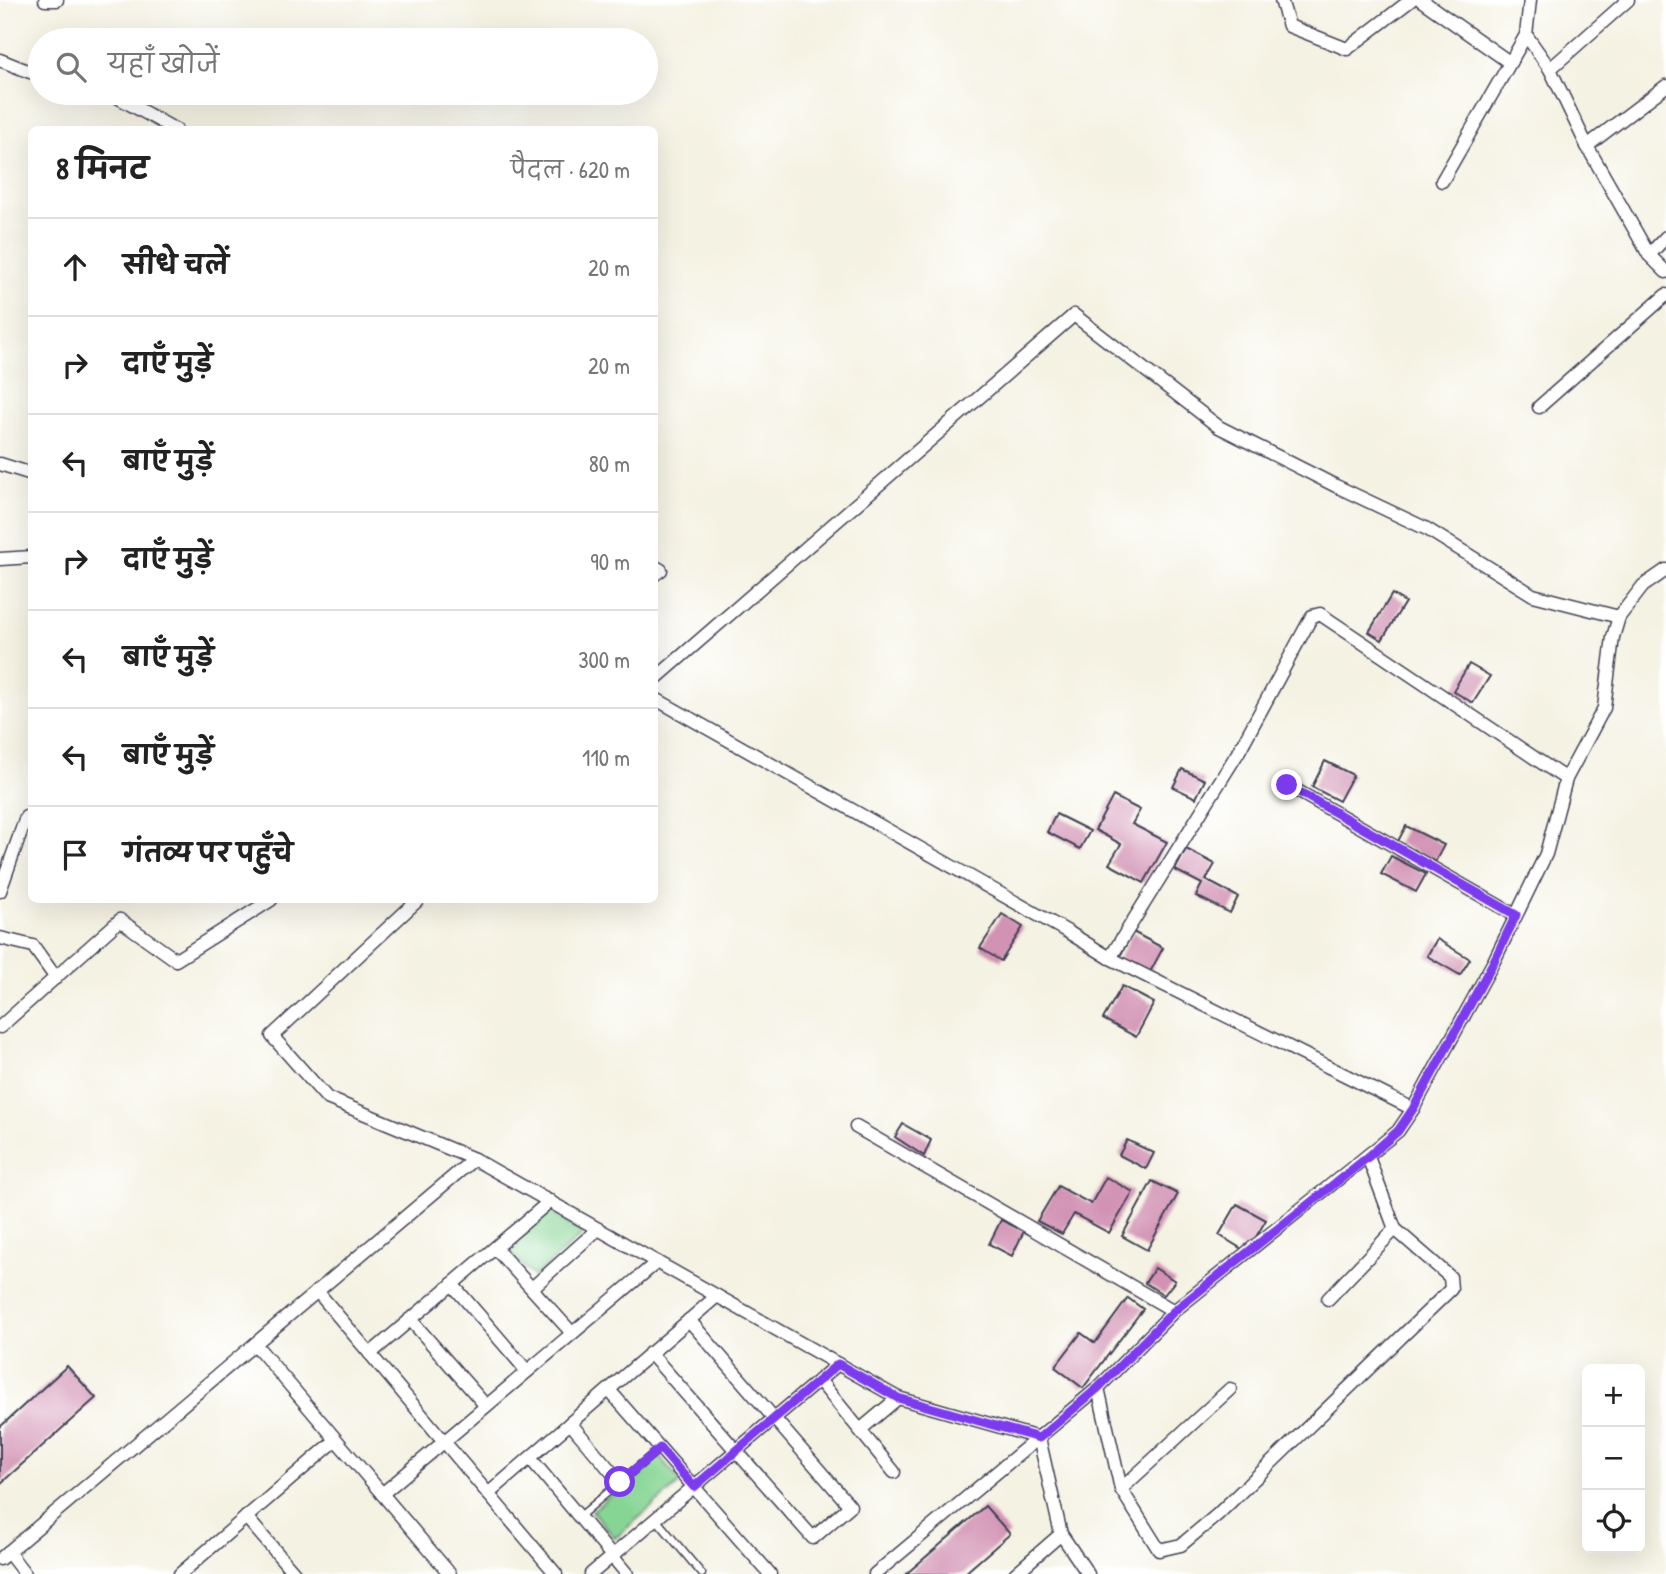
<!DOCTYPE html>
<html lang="hi">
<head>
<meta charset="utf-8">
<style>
  :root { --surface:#fff; --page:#f2f2f2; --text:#222; --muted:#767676; --line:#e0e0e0 }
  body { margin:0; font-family:"Patrick Hand","Playpen Sans Deva",sans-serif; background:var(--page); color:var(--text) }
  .controls { position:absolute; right:21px; bottom:21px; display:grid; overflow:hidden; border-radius:10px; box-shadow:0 7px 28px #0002 }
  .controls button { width:63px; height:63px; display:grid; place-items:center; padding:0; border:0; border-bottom:2px solid var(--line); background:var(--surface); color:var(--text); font:35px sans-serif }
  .stop { position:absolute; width:21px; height:21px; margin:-16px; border:5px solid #7c3aed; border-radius:50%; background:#fff }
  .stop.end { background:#7c3aed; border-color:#fff; box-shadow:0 2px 7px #0008 }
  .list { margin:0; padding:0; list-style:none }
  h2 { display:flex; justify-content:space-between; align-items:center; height:91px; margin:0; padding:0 28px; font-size:30px }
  h2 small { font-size:23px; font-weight:400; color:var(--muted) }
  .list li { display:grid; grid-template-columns:46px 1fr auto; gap:21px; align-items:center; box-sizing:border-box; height:98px; padding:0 28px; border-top:2px solid var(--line) }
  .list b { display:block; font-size:26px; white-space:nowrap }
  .list em { font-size:23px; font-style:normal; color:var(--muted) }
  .icon { flex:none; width:38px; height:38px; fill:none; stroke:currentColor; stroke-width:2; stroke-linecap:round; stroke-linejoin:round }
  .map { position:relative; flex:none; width:1666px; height:1574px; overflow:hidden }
  .search { position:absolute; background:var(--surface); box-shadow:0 7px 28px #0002; left:28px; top:28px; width:630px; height:77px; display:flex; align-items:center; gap:18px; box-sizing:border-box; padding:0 24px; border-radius:38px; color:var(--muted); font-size:26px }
  .panel { position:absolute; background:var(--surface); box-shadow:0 7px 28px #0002; left:28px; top:126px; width:630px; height:777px; border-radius:10px }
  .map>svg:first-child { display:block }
  .green { fill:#87d594; stroke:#547c68; stroke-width:2 }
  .building { fill:#d292b4 }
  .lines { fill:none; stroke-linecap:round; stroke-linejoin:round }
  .lane-casing { stroke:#424154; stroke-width:9 }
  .street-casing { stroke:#424154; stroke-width:15 }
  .lane { stroke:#fff; stroke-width:6 }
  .street { stroke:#fff; stroke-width:12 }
  .route { stroke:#7c3aed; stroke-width:9 }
</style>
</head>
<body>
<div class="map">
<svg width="1666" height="1574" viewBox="0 0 1666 1574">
  <rect width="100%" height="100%" fill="#fff"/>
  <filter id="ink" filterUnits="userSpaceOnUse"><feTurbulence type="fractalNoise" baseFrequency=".0143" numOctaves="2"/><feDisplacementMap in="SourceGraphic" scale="14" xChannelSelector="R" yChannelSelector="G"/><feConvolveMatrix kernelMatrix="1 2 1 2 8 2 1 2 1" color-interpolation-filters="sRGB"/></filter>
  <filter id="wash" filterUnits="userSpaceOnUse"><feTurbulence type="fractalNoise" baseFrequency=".00686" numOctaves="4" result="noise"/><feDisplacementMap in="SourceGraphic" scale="28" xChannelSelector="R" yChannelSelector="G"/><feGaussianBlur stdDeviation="1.57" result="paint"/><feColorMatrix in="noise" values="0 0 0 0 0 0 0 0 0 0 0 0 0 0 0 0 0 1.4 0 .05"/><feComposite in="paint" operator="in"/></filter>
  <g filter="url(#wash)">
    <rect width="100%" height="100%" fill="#f4f2e2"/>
    <g class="green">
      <path d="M549,1211L583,1234L534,1277L504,1246Z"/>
      <path d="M658,1455L681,1482L615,1538L592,1511Z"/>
    </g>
    <g id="blocks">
      <g class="building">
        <path d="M1392,594L1405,602L1382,640L1369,632Z"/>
        <path d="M1469,664L1490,676L1473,703L1453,691Z"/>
        <path d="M1325,761L1353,775L1339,801L1312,787Z"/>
        <path d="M1182,769L1205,780L1196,798L1173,787Z"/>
        <path d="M1113,796L1140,810L1132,824L1167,842L1144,883L1109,864L1121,844L1095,830Z"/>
        <path d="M1056,814L1090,831L1080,849L1047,832Z"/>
        <path d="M1406,826L1444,845L1435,862L1397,843Z"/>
        <path d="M1186,849L1215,864L1206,880L1238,897L1230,913L1196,896L1202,884L1175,870Z"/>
        <path d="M1391,856L1426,874L1416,892L1381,874Z"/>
        <path d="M1002,914L1023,927L1001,961L980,948Z"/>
        <path d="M1133,932L1163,948L1149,974L1119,958Z"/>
        <path d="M1437,939L1470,959L1460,975L1427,956Z"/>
        <path d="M1122,986L1154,1003L1136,1037L1103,1019Z"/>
        <path d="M903,1124L931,1140L924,1156L895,1137Z"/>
        <path d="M1127,1140L1154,1153L1146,1169L1119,1155Z"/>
        <path d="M1106,1177L1133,1192L1109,1233L1074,1214L1062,1234L1037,1221L1058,1186L1091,1204Z"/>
        <path d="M1152,1181L1178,1194L1147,1250L1122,1236Z"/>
        <path d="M1237,1204L1266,1220L1247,1252L1219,1235Z"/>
        <path d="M1001,1220L1024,1231L1012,1256L989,1244Z"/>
        <path d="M1155,1268L1175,1281L1164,1295L1145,1283Z"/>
        <path d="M1128,1298L1143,1309L1083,1388L1055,1367L1081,1333L1095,1343Z"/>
        <path d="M67,1366L96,1398L0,1484V1427Z"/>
        <path d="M985,1506L1010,1534L964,1574H906Z"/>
      </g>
    </g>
  </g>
  <g filter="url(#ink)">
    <use href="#blocks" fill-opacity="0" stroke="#424154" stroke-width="2"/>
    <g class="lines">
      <g class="lane-casing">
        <g id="lane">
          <path d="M579,1517L660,1448"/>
          <path d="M656,1519L702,1574"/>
        </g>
      </g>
      <g class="street-casing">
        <g id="street">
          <path d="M45,0H57"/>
          <path d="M1281,0L1289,26L1347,49L1411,0"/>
          <path d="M1421,0L1509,62"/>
          <path d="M1526,35L1550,69L1587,146L1649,255L1666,272"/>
          <path d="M0,60L30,72L40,73"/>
          <path d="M1550,69L1628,0"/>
          <path d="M110,93L176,130"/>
          <path d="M1587,146L1666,86"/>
          <path d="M1442,181L1526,35L1530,0"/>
          <path d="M1649,255L1666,237"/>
          <path d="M1539,407L1666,295"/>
          <path d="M0,464L32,474"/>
          <path d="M0,559L32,557"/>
          <path d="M654,566L661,570L654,575"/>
          <path d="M654,680L1074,315L1219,427L1336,486L1427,529L1533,595L1619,617"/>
          <path d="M654,698L1068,932L1110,958L1413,1109"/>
          <path d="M1287,785L1515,915"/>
          <path d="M0,891L26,817"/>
          <path d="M418,900L272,1036L327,1098L474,1159L898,1398L1039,1438L1061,1534L1088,1574"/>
          <path d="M0,938L33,946L56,978"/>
          <path d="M1110,958L1239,751L1312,616L1320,614L1566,779"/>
          <path d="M0,1027L120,920L176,960L271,900"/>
          <path d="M856,1127L1174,1311"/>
          <path d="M495,1248L572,1333"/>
          <path d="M452,1284L527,1371"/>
          <path d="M532,1288L598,1229"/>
          <path d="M317,1291L556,1574"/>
          <path d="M1328,1299L1395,1229"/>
          <path d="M410,1319L486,1406"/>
          <path d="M255,1344L450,1574"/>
          <path d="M650,1353L813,1538L850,1506L689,1320"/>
          <path d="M370,1354L550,1201"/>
          <path d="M819,1380L894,1472"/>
          <path d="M1098,1388L1121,1489L1159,1550L1181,1545L1217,1515L1451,1289L1450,1277L1395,1229L1368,1157"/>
          <path d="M609,1390L770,1574"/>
          <path d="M570,1423L620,1482"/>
          <path d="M860,1430L898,1398"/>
          <path d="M530,1458L627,1574"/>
          <path d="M1121,1489L1230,1389"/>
          <path d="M382,1494L657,1262"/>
          <path d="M488,1494L717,1296"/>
          <path d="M246,1517L295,1574"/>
          <path d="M8,1552L25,1574"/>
          <path d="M0,1559L474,1159"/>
          <path d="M180,1574L336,1440"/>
          <path d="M591,1574L838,1364"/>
          <path d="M875,1574L1098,1388L1174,1311L1398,1131L1413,1109L1494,961L1546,854L1566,779L1604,708L1613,637L1619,617L1643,586L1666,570"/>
          <path d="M1015,1574L1061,1534"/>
        </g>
      </g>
      <use href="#lane" class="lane"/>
      <use href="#street" class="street"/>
    </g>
  </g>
  <g class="lines" filter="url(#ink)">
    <path class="route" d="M620,1482L660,1448L694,1487L838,1364L898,1398L1039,1438L1098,1388L1174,1311L1368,1157L1398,1131L1413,1109L1494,961L1516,915L1287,785"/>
  </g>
</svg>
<div class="controls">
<button>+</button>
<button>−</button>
<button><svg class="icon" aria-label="locate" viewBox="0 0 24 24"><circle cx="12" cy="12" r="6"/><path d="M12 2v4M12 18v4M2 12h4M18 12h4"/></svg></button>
</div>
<div class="stop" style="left:620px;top:1482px"></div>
<div class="stop end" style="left:1287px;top:785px"></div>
<div class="search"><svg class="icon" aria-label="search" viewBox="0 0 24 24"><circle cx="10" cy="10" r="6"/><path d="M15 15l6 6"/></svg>यहाँ खोजें</div>
<section class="panel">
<h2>8 मिनट<small>पैदल · 620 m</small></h2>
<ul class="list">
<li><svg class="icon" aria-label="ahead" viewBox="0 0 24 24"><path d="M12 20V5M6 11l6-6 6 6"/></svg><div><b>सीधे चलें</b></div><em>20 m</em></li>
<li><svg class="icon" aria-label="right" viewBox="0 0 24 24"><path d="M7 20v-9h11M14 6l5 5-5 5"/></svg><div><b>दाएँ मुड़ें</b></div><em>20 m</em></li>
<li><svg class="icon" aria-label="left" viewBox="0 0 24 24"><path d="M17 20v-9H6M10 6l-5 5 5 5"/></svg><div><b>बाएँ मुड़ें</b></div><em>80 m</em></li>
<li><svg class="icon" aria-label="right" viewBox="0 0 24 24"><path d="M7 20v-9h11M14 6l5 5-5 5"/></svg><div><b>दाएँ मुड़ें</b></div><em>90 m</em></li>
<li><svg class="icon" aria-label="left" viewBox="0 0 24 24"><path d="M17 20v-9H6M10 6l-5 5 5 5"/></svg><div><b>बाएँ मुड़ें</b></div><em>300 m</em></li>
<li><svg class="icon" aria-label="left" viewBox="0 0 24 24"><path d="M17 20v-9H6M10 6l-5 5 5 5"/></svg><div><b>बाएँ मुड़ें</b></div><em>110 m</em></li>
<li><svg class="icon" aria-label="arrive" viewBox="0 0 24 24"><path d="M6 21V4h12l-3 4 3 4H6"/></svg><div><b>गंतव्य पर पहुँचे</b></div></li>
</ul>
</section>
</div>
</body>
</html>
